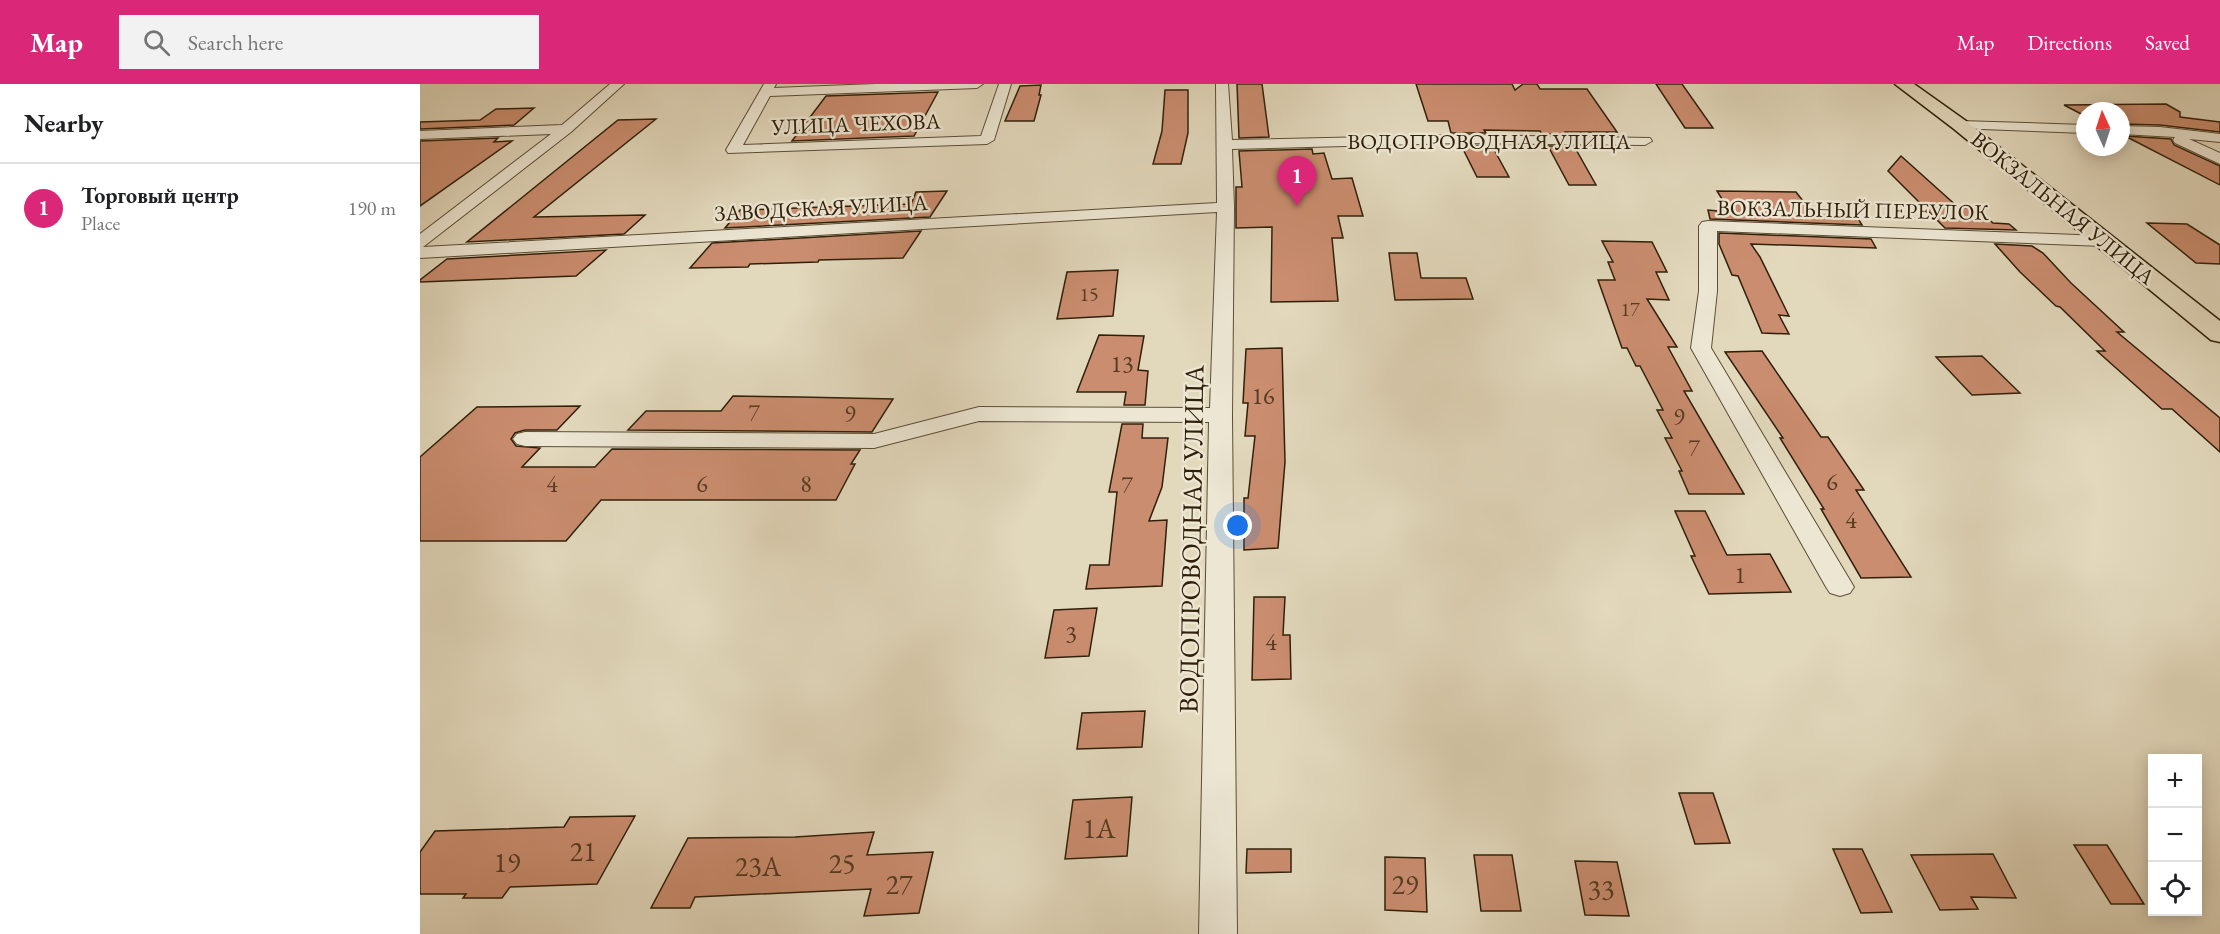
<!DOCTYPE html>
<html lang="en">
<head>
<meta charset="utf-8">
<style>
  :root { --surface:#fff; --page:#f2f2f2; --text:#202124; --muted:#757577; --line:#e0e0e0; --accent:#db2777 }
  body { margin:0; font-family:"EB Garamond",serif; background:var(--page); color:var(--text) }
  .controls { position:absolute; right:18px; bottom:18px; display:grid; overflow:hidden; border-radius:0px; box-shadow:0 3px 15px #0003 }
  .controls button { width:54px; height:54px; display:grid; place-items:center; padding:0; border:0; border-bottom:2px solid var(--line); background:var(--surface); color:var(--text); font:30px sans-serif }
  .compass { position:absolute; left:1656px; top:18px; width:54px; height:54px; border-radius:50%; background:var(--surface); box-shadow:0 3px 15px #0003; rotate:357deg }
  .you { position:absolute; left:818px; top:442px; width:21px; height:21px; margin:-15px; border:4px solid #fff; border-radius:50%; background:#1a73e8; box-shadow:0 0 0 9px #1a73e833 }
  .badge { display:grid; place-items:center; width:39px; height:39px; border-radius:50%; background:var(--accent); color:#fff; font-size:20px; font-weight:700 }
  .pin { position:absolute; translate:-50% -50px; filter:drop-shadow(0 2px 3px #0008) }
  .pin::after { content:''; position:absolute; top:32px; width:21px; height:18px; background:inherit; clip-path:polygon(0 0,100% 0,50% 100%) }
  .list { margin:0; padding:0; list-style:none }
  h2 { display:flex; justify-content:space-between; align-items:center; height:78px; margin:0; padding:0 24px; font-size:26px }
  h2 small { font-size:20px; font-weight:400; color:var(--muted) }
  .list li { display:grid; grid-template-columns:39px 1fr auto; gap:18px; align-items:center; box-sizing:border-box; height:90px; padding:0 24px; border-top:2px solid var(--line) }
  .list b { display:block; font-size:22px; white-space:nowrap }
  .list p { margin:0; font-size:20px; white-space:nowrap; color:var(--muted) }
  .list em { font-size:20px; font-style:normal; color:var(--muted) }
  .icon { flex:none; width:33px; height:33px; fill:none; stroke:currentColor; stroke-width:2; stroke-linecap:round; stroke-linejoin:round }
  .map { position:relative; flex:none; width:1800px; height:850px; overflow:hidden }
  header { display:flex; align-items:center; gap:36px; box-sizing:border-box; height:84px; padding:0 30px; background:var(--accent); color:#fff }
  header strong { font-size:28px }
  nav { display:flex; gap:33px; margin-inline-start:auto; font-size:21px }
  .search { width:420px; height:54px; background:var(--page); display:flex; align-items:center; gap:15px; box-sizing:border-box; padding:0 21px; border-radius:0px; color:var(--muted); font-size:22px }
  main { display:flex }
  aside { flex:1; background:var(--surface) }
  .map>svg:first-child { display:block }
  .building { fill:#ca8d6f; stroke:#30200a; stroke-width:1.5 }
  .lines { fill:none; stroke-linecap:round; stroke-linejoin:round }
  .minor-casing { stroke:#5c4e36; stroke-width:2 }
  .primary-casing { stroke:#30200a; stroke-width:3 }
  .minor { fill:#ece6d3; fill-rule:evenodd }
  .primary { fill:#e2d8bc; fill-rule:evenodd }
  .labels { text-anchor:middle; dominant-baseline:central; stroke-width:5; stroke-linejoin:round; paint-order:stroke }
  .far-number-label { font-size:20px; fill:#563b23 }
  .far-street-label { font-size:22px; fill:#30200a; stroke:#ece6d3 }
  .number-label { font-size:24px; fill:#563b23 }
  .street-label { font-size:27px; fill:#30200a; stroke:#ece6d3 }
  .near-number-label { font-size:28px; fill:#563b23 }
</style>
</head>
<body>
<header>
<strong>Map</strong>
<div class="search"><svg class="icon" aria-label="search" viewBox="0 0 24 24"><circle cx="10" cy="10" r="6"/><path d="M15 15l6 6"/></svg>Search here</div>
<nav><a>Map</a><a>Directions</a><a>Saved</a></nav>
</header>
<main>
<aside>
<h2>Nearby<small></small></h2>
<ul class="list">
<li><span class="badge">1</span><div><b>Торговый центр</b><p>Place</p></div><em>190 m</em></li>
</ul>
</aside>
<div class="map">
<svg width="1800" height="850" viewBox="0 0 1800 850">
  <rect width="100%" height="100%" fill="#e2d8bc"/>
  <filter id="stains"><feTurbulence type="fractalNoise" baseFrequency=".00333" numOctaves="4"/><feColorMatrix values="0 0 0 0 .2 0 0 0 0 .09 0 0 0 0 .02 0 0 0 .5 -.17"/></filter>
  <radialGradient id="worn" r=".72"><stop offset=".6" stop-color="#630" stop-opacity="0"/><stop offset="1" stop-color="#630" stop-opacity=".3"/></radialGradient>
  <g class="building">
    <path d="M817,0H842L849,53L819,54Z"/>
    <path d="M996,0H1092L1095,6L1103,0H1117L1120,5H1167L1197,48H1145L1146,50H1122L1120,47L1064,46L1066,49H1031L1028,37H1008Z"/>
    <path d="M1236,0H1262L1293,44H1265Z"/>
    <path d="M621,1L619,11H621L614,37H585L600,2Z"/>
    <path d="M745,6H768V49L761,80H733L742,47Z"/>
    <path d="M518,8L494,52L372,57L406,12Z"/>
    <path d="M1746,20L1760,28V33L1800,38V48L1740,41L1701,40V27H1665V32L1644,21Z"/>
    <path d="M114,24L94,41L0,45V38L60,36L76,25Z"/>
    <path d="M236,35L114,133L225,131L204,150L47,158L198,36Z"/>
    <path d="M1705,52L1751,55L1754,61L1800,82V101Z"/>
    <path d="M78,54L74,58L92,57L0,122V57Z"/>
    <path d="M1041,61L1072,62L1089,93H1057Z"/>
    <path d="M1128,62H1154L1176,101H1149Z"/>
    <path d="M892,65L893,70L904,69L912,95L932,94L943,132H918L923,154H912L918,217L851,218L852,143L816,144V103H822L819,67Z"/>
    <path d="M1481,72L1539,124H1556L1573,139L1589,140L1596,146L1525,144L1468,87Z"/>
    <path d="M527,107L510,133L305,144L320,126L491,120L496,108Z"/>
    <path d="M1297,107L1376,108L1394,131L1437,133L1442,141L1290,135L1288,126L1310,128Z"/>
    <path d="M1727,139L1767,140L1800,161V180L1776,179Z"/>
    <path d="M501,147L483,174L399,176L398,178L330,180L328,183L270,184L292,159Z"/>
    <path d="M1299,149L1451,155L1456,164L1331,160L1340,173L1369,232L1359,231L1369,250L1342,249L1318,192L1312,191L1299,160Z"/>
    <path d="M1182,157L1232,158L1247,188H1236L1249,216L1227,215L1257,263H1248L1272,307H1264L1324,410H1269L1259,387H1262L1245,354H1252L1237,326H1243L1220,282H1216L1207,264H1202L1178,196H1195L1188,178H1193Z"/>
    <path d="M1575,160L1612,162L1623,169L1651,199L1704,248H1697L1800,334V368L1752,325H1742L1677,267H1685L1640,223L1636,222L1600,188Z"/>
    <path d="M186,166L156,192L0,198V196L27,175Z"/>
    <path d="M969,169H997L1001,194H1046L1053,215L975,216Z"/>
    <path d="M698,186L693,232L637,235L647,188Z"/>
    <path d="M679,251L724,252L718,286L728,287L725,321H704L706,308H657Z"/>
    <path d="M862,264L865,378L858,464L824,466V414H828L835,352H825L828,319H823L826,265Z"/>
    <path d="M1342,267L1401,353H1408L1444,406H1436L1491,493L1441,494L1401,425H1404L1360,354H1363L1305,268Z"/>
    <path d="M1562,272L1600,309L1552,311L1516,273Z"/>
    <path d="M313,312L380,313L473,315L452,348L208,346L226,327H301Z"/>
    <path d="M160,322L137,346H105L95,349L91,355L96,362L120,364L102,383H175L192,365L440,366L431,380H435L416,416H181L146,457H0V373L57,323Z"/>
    <path d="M702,340H723L722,354H748L742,403L729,437L747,436L742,502L666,505L670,481H689L697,408H689Z"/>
    <path d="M1255,427H1285L1307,471L1350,470L1371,508L1289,510L1271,472H1275Z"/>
    <path d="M834,513H865L863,551H870L871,595L832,596Z"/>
    <path d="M677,524L669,572L625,574L634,526Z"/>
    <path d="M725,627L722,663L657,665L662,629Z"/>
    <path d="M1259,709H1293L1310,759L1275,760Z"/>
    <path d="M712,713L707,772L645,775L653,716Z"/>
    <path d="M215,732L177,800L90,803L82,814H43L46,810H0V768L15,747L144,743L150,733Z"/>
    <path d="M454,748L447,771L513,768L499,829L444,832L451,805L275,813L270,824H231L268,754L375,753Z"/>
    <path d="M1654,761H1687L1724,820H1691Z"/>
    <path d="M827,765H871V788L826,789Z"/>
    <path d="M1413,765H1442L1472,828L1441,829Z"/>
    <path d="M1573,770L1596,814L1551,813L1558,825L1520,826L1491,771Z"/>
    <path d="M1054,771H1092L1101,827H1061Z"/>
    <path d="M965,773L1005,774L1007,828L965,826Z"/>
    <path d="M1155,777L1197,778L1209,832L1165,831Z"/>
  </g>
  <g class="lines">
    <g class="minor-casing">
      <g id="minor">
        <path d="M190,0H204L151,48L3,163L797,119L796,0H808L812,56L1041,51L1230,54L1232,57L1225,61L1041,59L812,65L814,123L812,332L817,850H779L789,338L559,337L454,364L105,362L97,360L93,355L97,350L105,348L454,350L559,323L790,324L797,128L0,174V150L131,50L0,55V47L142,41Z"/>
        <path d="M344,0H356L354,4L455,0H563L557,4L350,12L323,61L561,52L579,0H591L574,56L567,60L308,69L306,66Z"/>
        <path d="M1540,37L1665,41V49L1535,44L1533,41Z"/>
        <path d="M1701,42L1740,43L1800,50V58L1769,55L1800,69V80L1755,59L1753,56L1755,53L1701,50Z"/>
        <path d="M1288,137L1683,152L1689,153L1692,157L1689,161L1683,162L1297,147V207L1291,264L1434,503L1430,509L1420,512L1410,509L1406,503L1271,264L1279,207V142L1282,138Z"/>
      </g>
    </g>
    <g class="primary-casing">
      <path id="primary" d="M1475,0H1494L1546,37L1800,237V258L1791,256L1534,45Z"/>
    </g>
    <use href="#minor" class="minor"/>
    <use href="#primary" class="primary"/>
  </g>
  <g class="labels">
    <g class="far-number-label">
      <text x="669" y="210">15</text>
      <text x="1210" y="225">17</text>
    </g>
    <g class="far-street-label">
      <text transform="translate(436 40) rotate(-2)">УЛИЦА ЧЕХОВА</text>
      <text x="1069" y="57">ВОДОПРОВОДНАЯ УЛИЦА</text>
      <text transform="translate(401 124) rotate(-3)">ЗАВОДСКАЯ УЛИЦА</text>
      <text transform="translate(1643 124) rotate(39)">ВОКЗАЛЬНАЯ УЛИЦА</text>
      <text transform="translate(1433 126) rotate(1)">ВОКЗАЛЬНЫЙ ПЕРЕУЛОК</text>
    </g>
    <g class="number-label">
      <text x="702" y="279">13</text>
      <text x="843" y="311">16</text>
      <text x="334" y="328">7</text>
      <text x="430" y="329">9</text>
      <text x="1259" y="332">9</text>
      <text x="1274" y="363">7</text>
      <text x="1412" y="397">6</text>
      <text x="132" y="399">4</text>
      <text x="282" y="399">6</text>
      <text x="386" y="399">8</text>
      <text x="707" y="400">7</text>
      <text x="1431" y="435">4</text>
      <text x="1320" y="490">1</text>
      <text x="651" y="549">3</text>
      <text x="851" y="557">4</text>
    </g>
    <g class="street-label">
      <text transform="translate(771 455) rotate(-89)">ВОДОПРОВОДНАЯ УЛИЦА</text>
    </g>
    <g class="near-number-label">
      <text x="679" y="744">1А</text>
      <text x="163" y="767">21</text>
      <text x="87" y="778">19</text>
      <text x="422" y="779">25</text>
      <text x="338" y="782">23А</text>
      <text x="479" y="800">27</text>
      <text x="985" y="800">29</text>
      <text x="1181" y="805">33</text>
    </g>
  </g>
  <rect width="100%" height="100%" filter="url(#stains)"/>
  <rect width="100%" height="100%" fill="url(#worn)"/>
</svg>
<div class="controls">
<button>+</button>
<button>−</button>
<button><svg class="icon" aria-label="locate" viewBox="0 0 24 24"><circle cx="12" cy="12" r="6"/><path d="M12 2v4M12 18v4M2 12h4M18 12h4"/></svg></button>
</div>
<svg class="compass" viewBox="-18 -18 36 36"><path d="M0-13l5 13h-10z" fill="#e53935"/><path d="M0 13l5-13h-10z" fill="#757577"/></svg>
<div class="you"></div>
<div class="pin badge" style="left:877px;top:122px">1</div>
</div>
</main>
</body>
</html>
